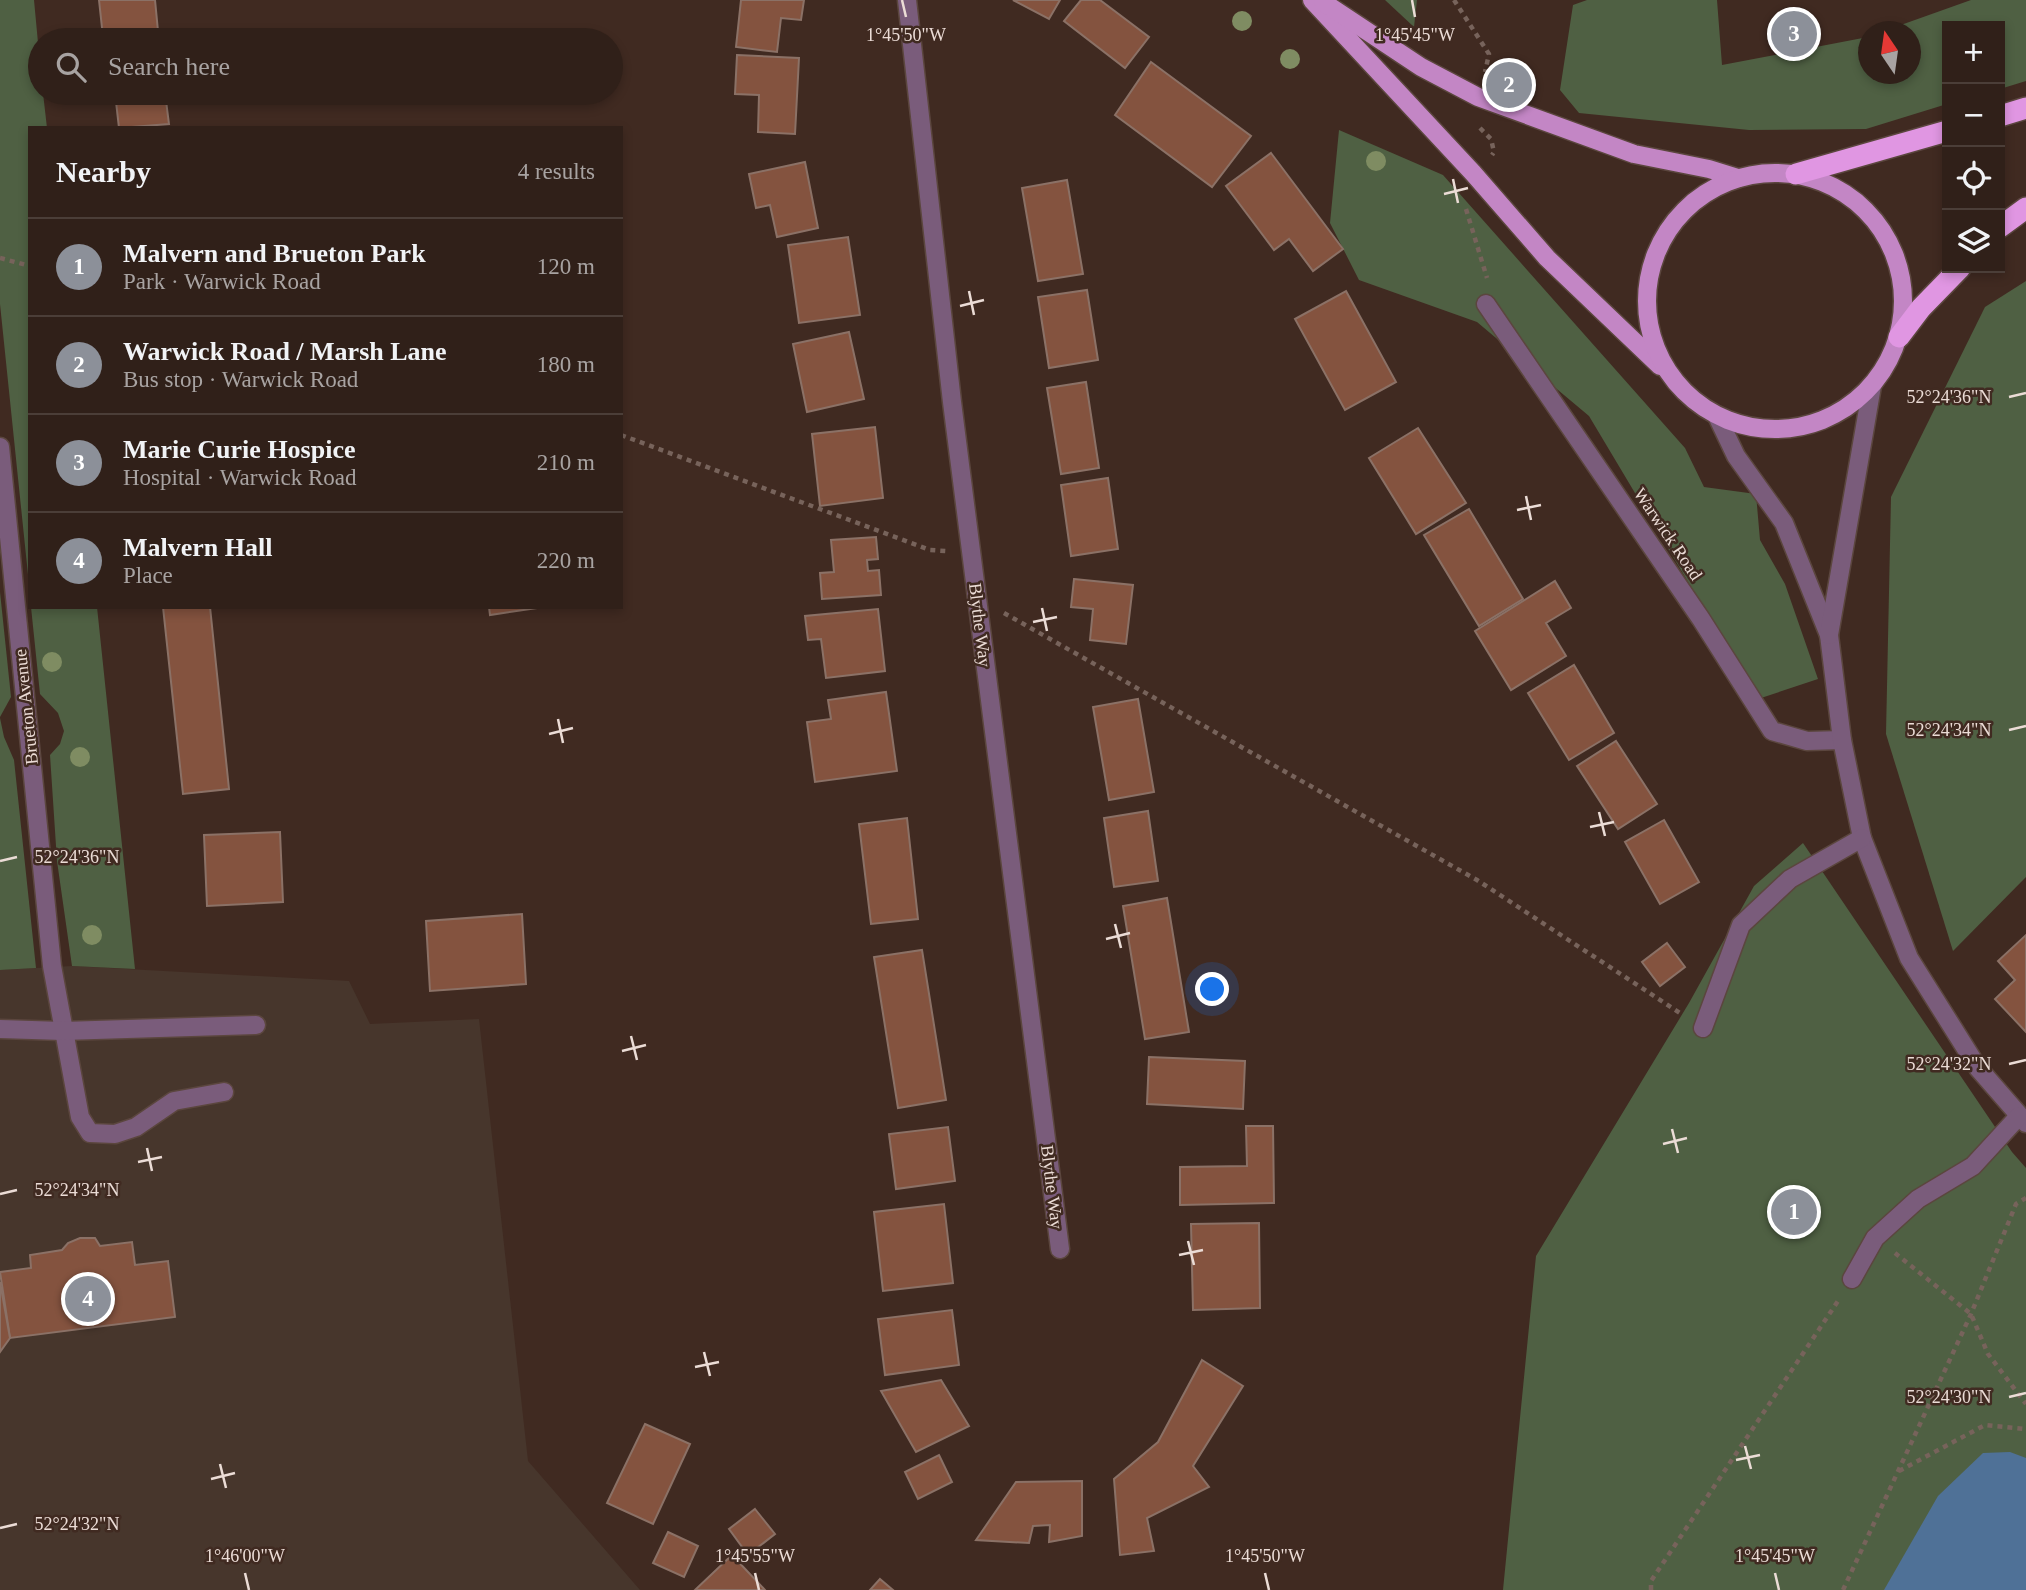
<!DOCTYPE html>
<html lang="en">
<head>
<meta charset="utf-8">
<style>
  :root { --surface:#302019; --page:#382822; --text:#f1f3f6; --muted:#a8a3a2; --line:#4b3e38; --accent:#8c9099 }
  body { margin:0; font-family:Georgia,serif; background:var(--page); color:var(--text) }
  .controls { position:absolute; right:21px; top:21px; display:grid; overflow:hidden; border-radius:0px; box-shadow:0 4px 10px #0003 }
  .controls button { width:63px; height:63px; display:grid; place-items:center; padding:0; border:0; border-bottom:2px solid var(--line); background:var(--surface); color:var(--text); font:35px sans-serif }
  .compass { position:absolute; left:1858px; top:21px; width:63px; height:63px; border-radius:50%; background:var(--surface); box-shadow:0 4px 10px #0003; rotate:347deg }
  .you { position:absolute; left:1213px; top:990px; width:24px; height:24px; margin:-18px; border:5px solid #fff; border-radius:50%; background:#1a73e8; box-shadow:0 0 0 10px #1a73e833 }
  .badge { display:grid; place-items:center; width:46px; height:46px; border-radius:50%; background:var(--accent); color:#fff; font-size:23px; font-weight:700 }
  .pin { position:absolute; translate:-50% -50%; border:4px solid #fff; box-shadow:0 2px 7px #0006 }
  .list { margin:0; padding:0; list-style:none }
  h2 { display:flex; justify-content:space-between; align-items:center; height:91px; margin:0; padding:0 28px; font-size:30px }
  h2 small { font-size:23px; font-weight:400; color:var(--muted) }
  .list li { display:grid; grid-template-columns:46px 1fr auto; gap:21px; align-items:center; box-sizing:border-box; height:98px; padding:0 28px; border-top:2px solid var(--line) }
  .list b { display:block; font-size:26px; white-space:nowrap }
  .list p { margin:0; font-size:23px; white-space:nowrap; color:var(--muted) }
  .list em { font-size:23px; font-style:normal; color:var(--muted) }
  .icon { flex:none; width:38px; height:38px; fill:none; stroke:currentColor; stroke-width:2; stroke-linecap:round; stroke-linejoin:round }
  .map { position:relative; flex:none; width:2026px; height:1590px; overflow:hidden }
  .search { position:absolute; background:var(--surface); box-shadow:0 4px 10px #0003; left:28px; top:28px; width:595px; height:77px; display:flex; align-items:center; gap:18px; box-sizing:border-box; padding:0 24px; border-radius:38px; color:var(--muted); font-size:26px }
  .panel { position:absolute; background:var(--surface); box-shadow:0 4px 10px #0003; left:28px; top:126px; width:595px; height:483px; border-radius:0px }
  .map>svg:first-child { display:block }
  .education { fill:#47362c }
  .green { fill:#4f6043 }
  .water { fill:#4f7197 }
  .building { fill:#84533f; stroke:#8b7166; stroke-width:2 }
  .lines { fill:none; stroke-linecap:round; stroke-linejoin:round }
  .minor-casing { stroke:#5b463e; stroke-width:21 }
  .major-casing { stroke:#5b463e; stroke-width:21 }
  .highway-casing { stroke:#5b463e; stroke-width:24 }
  .path { stroke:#77635b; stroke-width:4.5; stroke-dasharray:5 5; stroke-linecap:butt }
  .minor { stroke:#7a5c7b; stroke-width:18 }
  .major { stroke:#c386c5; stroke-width:18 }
  .highway { stroke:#e096e2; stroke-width:21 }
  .tree { fill:#7f8c62 }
  .ticks { fill:none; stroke:#ebdcd6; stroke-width:2.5 }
  .labels { text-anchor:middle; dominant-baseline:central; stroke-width:5; stroke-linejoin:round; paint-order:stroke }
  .street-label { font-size:18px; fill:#ebdcd6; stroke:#402a21 }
  .ticks-label { font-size:18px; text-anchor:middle; fill:#ebdcd6; stroke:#402a21; stroke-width:5; stroke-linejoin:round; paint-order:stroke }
</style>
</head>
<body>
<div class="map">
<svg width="2026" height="1590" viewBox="0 0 2026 1590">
  <rect width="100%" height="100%" fill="#402a21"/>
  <path class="education" d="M72,966L349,981L370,1024L479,1019L528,1461L640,1590H0V970Z"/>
  <g class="green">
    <path d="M0,0H34L40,64V93H43L47,128H30V594L0,304Z"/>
    <path d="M1385,0H1417L1414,27Z"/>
    <path d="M1587,0H1717L1722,65L1868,37V74H1910V32L1884,31L1971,0H2026V81L2000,89V26H1947V104L1866,129L1749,130L1579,113L1560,90L1573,5Z"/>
    <path d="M1339,130L1443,175L1685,448L1704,487L1756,494L1760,540L1785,584L1818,679L1758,699L1589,416L1477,322L1359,280L1330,223Z"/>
    <path d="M2026,281V877L1953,951L1886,734L1891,497L1985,307Z"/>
    <path d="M0,592L11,697L0,717Z"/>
    <path d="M31,607H97L135,969L72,966L57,861L50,755L60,744L64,731L58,713L40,694Z"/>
    <path d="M0,718L4,737L14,760L36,968L0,970Z"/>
    <path d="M1803,843L2012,1152L2026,1168V1590H1503L1536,1256L1689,1003L1754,886Z"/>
  </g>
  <path class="water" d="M2010,1452L2026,1458V1590H1884L1938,1496L1983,1453Z"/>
  <g class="building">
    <path d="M99,0H155L158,31L103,37Z"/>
    <path d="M741,0H804L801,20L781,18L777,52L736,47Z"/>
    <path d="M1013,0H1060L1049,19Z"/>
    <path d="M1081,0H1100L1149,37L1125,68L1064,21Z"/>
    <path d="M737,55L799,58L795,134L758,132L759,95L735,94Z"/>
    <path d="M1151,62L1251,136L1212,187L1115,115Z"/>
    <path d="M115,93H165L169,124L119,128Z"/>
    <path d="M1271,153L1343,249L1313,271L1289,239L1274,250L1226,186Z"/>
    <path d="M805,162L818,228L777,237L770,205L756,208L749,174Z"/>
    <path d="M1067,180L1083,274L1038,281L1022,188Z"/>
    <path d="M848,237L860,315L799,323L788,245Z"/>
    <path d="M1087,290L1098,360L1049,368L1038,297Z"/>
    <path d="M1346,291L1396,382L1345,410L1295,319Z"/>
    <path d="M849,332L864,399L807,412L793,344Z"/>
    <path d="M1086,382L1099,468L1061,474L1047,388Z"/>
    <path d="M875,427L883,498L820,506L812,434Z"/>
    <path d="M1418,428L1466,503L1416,534L1369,458Z"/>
    <path d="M1108,478L1118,549L1071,556L1061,485Z"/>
    <path d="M1469,509L1523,599L1479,626L1424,535Z"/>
    <path d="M876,537L878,559L867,560L868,571L879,570L881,595L822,599L820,573L834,572L831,540Z"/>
    <path d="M1074,579L1133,585L1126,644L1090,640L1093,609L1071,607Z"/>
    <path d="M1555,581L1571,608L1546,623L1566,656L1511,690L1475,631Z"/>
    <path d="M163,607H210L229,789L183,794Z"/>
    <path d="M489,607H544L490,615Z"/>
    <path d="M878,609L885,671L826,678L821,639L808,640L805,616Z"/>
    <path d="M1574,665L1614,733L1569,760L1528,693Z"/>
    <path d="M886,692L897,771L815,782L807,722L831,719L828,700Z"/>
    <path d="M1138,699L1154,792L1109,800L1093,707Z"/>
    <path d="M1616,741L1657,804L1618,829L1577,766Z"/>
    <path d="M1148,811L1158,881L1114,887L1104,818Z"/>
    <path d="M907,818L918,919L871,924L859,824Z"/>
    <path d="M1664,820L1699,882L1660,904L1625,842Z"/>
    <path d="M280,832L283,902L207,906L204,835Z"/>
    <path d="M1167,898L1189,1032L1145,1039L1123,906Z"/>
    <path d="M522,914L526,984L430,991L426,921Z"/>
    <path d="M2026,935V1032L1995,999L2015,980L1998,961Z"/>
    <path d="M1667,943L1685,967L1660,986L1642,962Z"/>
    <path d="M922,950L946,1100L898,1108L874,957Z"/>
    <path d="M1149,1057L1245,1061L1243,1109L1147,1104Z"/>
    <path d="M1246,1126H1273L1274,1203L1180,1205V1167L1247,1166Z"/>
    <path d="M948,1127L955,1181L896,1189L889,1134Z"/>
    <path d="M944,1204L953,1283L883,1291L874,1212Z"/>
    <path d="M1259,1223L1260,1308L1193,1310L1191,1224Z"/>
    <path d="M80,1238H95L100,1246L132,1242L135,1265L168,1261L175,1317L10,1338L0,1272L31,1268L30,1255L62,1250L68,1243Z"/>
    <path d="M0,1282L10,1338L0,1352Z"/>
    <path d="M952,1310L959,1365L885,1375L878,1319Z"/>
    <path d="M1202,1360L1243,1386L1193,1466L1209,1487L1147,1518L1154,1551L1120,1555L1114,1479L1158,1442Z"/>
    <path d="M941,1380L969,1426L916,1452L881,1391Z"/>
    <path d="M645,1424L690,1444L653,1524L607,1503Z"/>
    <path d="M939,1455L952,1482L918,1499L905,1472Z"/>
    <path d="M1082,1481V1536L1049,1542L1050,1525L1033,1526L1029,1543L976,1540L1016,1482Z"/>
    <path d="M755,1509L775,1534L748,1555L729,1529Z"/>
    <path d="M668,1532L698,1546L684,1577L653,1563Z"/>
    <path d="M732,1555L765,1590H695Z"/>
    <path d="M880,1579L893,1590H870Z"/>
  </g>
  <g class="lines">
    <g class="minor-casing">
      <g id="minor">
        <path d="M907,0L952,402L1060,1249"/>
        <path d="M1486,304L1701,619L1772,731L1807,741L1842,740"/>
        <path d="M1717,416L1736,456L1784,523L1829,635L1842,740L1862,838L1909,958L1978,1068L2026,1123"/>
        <path d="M0,447L52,966L80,1117L90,1133L115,1134L136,1127L174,1101L224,1092"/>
        <path d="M1829,635L1872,386"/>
        <path d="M1703,1028L1741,925L1790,879L1862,838"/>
        <path d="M0,1029L63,1031L256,1025"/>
        <path d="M1852,1279L1875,1238L1918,1199L1973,1166L2019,1116"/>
      </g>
    </g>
    <g class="major-casing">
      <g id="major">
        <path d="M1312,0L1473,173L1547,258L1660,366"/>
        <path d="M1323,2L1421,67L1478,97L1634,154L1709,169L1738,178"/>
        <circle cx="1775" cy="301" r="128"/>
      </g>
    </g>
    <g class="highway-casing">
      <g id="highway">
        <path d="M2000,116L2026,108"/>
        <path d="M1796,174L1947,131"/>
        <path d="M2000,227L2026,208"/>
        <path d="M1899,337L1921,308L1960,268"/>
      </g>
    </g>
    <g class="path">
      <path d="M1454,0L1489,54L1485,72"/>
      <path d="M1480,128L1491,139L1494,152L1492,155"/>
      <path d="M1466,209L1487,278"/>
      <path d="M0,258L30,266"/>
      <path d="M621,435L930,550L946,551"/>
      <path d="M1004,613L1477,880L1680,1013"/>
      <path d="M1895,1253L1971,1314L1988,1354L2026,1404"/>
      <path d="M1899,1471L1985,1425L2026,1429"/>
      <path d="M1651,1590V1581L1838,1301"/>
      <path d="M1843,1590L1971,1314L2016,1204L2026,1198"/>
    </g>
    <use href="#minor" class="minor"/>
    <use href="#major" class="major"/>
    <use href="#highway" class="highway"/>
  </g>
  <g class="tree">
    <circle cx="1242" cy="21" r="10"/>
    <circle cx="1290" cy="59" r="10"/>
    <circle cx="1376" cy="161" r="10"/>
    <circle cx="52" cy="662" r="10"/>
    <circle cx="80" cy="757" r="10"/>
    <circle cx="92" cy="935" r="10"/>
  </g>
  <path class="ticks" d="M902,0L906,17M1412,0L1415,17M1453,179L1458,203M1444,194L1468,188M969,291L974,315M960,306L984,300M2009,397L2026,393M1526,496L1531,520M1517,510L1541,505M1042,608L1047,631M1033,622L1057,617M558,719L563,743M2009,730L2026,726M549,734L573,728M1599,812L1605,836M1590,827L1614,822M0,861L17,857M1115,924L1121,948M1106,939L1130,933M631,1036L637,1060M622,1051L646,1045M2009,1064L2026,1060M1672,1129L1678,1153M1663,1144L1687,1138M147,1148L152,1171M138,1162L162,1157M0,1194L17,1190M1188,1241L1194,1265M1179,1255L1203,1250M704,1352L710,1376M695,1367L719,1362M2009,1397L2026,1393M1745,1446L1751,1469M1736,1460L1760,1455M220,1464L226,1488M211,1479L235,1473M0,1528L17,1524M245,1573L249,1590M755,1573L759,1590M1265,1573L1269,1590M1775,1573L1779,1590"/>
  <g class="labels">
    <g class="street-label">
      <text transform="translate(1668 534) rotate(56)">Warwick Road</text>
      <text transform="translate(980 625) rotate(83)">Blythe Way</text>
      <text transform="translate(26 707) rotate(-96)">Brueton Avenue</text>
      <text transform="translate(1052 1187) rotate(83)">Blythe Way</text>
    </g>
  </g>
  <g class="ticks-label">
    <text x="906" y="41">1°45'50"W</text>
    <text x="1415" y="41">1°45'45"W</text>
    <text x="1949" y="403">52°24'36"N</text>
    <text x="1949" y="736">52°24'34"N</text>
    <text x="77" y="863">52°24'36"N</text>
    <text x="1949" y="1070">52°24'32"N</text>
    <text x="77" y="1196">52°24'34"N</text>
    <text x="1949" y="1403">52°24'30"N</text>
    <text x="77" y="1530">52°24'32"N</text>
    <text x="245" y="1562">1°46'00"W</text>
    <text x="755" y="1562">1°45'55"W</text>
    <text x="1265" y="1562">1°45'50"W</text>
    <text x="1775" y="1562">1°45'45"W</text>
  </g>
</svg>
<div class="controls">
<button>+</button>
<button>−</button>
<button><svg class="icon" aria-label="locate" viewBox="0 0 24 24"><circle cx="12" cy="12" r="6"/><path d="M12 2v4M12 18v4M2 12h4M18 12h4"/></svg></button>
<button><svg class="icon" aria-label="layers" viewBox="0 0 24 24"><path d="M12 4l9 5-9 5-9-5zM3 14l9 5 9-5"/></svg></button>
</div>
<svg class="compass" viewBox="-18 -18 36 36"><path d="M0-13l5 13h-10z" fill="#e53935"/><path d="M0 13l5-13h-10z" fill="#a8a3a2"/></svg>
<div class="you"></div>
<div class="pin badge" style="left:1794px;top:1212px">1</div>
<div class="pin badge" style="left:1509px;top:85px">2</div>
<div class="pin badge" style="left:1794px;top:34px">3</div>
<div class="pin badge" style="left:88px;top:1299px">4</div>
<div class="search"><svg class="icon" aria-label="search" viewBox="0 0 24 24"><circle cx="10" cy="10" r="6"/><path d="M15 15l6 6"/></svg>Search here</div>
<section class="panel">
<h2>Nearby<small>4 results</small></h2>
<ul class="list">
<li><span class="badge">1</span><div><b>Malvern and Brueton Park</b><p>Park · Warwick Road</p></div><em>120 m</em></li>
<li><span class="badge">2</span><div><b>Warwick Road / Marsh Lane</b><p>Bus stop · Warwick Road</p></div><em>180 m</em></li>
<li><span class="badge">3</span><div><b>Marie Curie Hospice</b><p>Hospital · Warwick Road</p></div><em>210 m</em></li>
<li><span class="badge">4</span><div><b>Malvern Hall</b><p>Place</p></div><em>220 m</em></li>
</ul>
</section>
</div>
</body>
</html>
